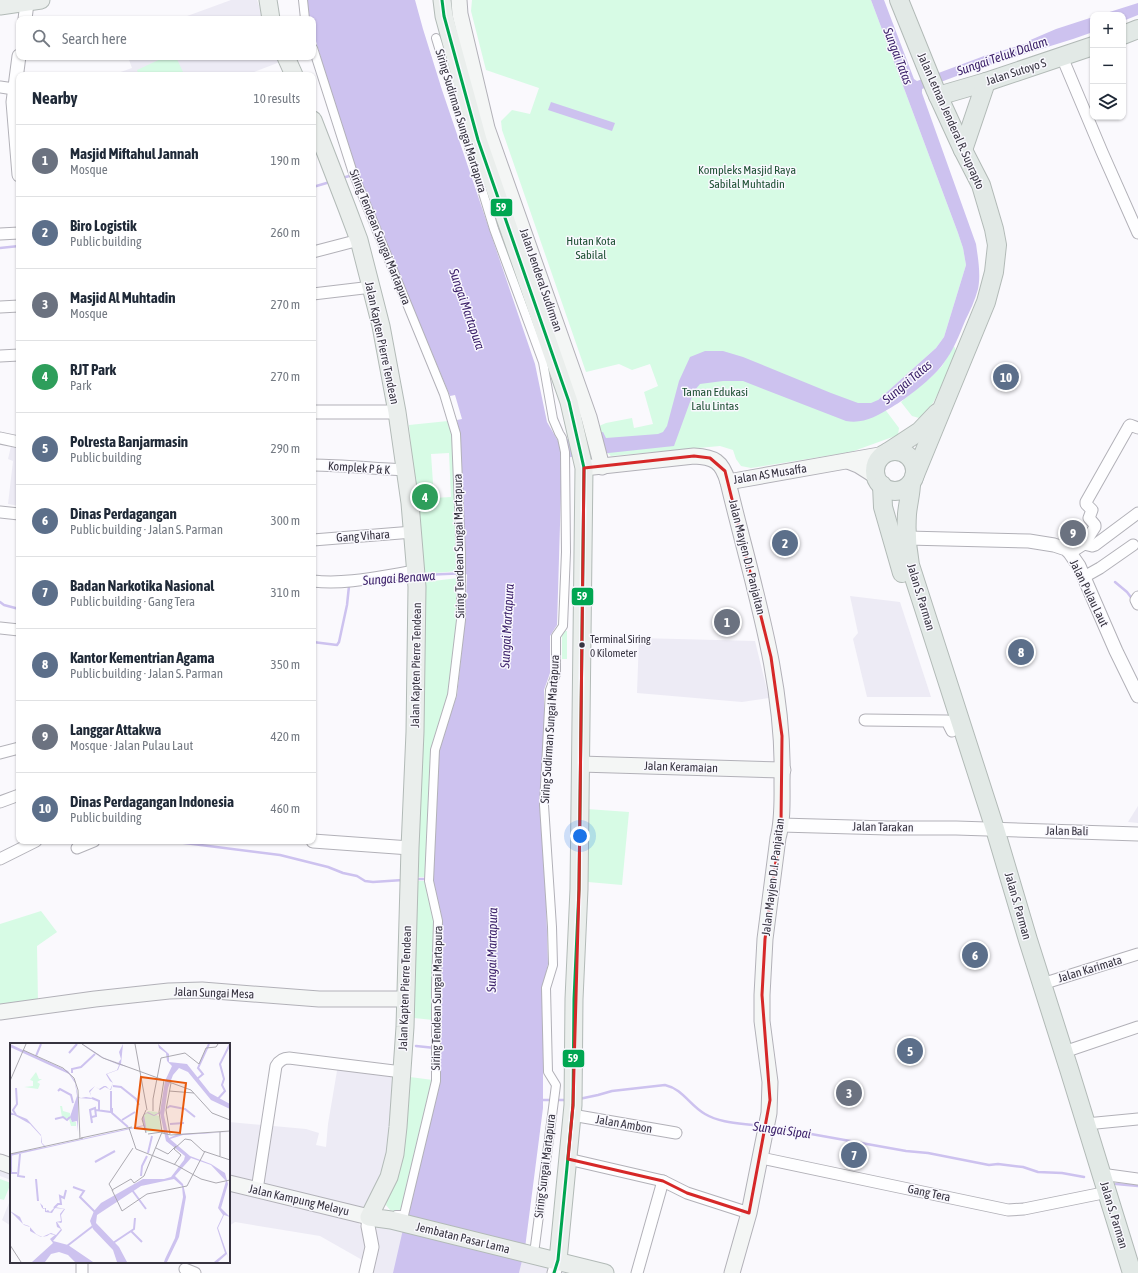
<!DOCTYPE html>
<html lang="en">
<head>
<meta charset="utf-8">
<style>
  :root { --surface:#fff; --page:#f6f6f7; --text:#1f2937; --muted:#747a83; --line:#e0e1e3; --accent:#7b7982 }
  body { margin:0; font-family:"Asap Condensed",sans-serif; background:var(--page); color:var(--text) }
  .controls { position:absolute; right:12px; top:12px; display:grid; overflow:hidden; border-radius:8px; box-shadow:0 1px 3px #0004 }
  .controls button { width:36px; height:36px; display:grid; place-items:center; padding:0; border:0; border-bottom:1px solid var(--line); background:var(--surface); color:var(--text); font:20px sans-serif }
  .you { position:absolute; left:580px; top:836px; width:14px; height:14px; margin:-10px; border:3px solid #fff; border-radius:50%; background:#1a73e8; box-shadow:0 0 0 6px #1a73e833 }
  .badge { display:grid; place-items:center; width:26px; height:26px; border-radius:50%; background:var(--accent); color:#fff; font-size:13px; font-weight:700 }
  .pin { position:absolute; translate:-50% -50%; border:2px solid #fff; box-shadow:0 1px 4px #0006 }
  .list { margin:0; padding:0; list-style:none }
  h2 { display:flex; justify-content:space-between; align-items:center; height:52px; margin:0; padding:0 16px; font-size:17px }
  h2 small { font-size:13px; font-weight:400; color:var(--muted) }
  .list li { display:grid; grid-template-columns:26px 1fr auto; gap:12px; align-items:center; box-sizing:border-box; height:72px; padding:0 16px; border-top:1px solid var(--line) }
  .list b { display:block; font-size:15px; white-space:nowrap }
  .list p { margin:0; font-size:13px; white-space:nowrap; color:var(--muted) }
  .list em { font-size:13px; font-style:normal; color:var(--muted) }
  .icon { flex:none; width:22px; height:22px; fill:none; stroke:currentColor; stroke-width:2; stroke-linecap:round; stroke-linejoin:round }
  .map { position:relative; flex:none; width:1138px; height:1273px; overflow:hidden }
  .search { position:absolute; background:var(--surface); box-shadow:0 1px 3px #0004; left:16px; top:16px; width:300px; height:44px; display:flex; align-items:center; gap:10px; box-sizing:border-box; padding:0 14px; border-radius:8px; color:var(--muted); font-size:15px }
  .panel { position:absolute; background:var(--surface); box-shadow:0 1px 3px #0004; left:16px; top:72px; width:300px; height:772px; border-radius:8px }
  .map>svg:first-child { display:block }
  .built { fill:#edebf5 }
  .green { fill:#d7fbe5; fill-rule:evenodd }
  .water { fill:#cdc2ef }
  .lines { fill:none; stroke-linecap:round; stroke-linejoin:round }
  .stream { stroke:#cdc2ef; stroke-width:2.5 }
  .pedestrian-casing { stroke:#b2b1b8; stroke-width:10 }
  .minor-casing { stroke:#b2b1b8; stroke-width:13 }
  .tertiary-casing { stroke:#b2b1b8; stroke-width:15 }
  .secondary-casing { stroke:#b2b1b8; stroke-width:17 }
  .primary-casing { stroke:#b2bab7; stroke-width:19 }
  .trunk-casing { stroke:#b2bab7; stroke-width:20 }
  .pedestrian { stroke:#fefeff; stroke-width:8 }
  .minor { stroke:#fefeff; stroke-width:11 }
  .tertiary { stroke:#fefeff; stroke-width:13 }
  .secondary { stroke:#f4f6f5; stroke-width:15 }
  .primary { stroke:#eaeeec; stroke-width:17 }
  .trunk { stroke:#e2e9e6; stroke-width:18 }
  .bus-1-casing { stroke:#f9f8fe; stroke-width:6 }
  .bus-1 { stroke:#00a651; stroke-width:3 }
  .marked { fill:none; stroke:#d62828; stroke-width:3; stroke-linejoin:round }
  .bus-dot { fill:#373440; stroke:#f9f8fe; stroke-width:1.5 }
  .labels { text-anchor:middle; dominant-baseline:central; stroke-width:3; stroke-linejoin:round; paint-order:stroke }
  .bus-label { font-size:11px; fill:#373440; stroke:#f9f8fe; text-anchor:start }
  .street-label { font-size:12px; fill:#373440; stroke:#f9f8fe }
  .park-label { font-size:12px; fill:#1f5135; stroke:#f9f8fe }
  .water-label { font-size:13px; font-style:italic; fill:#3d226b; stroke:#f9f8fe }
  .inset-river { fill:none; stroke:#cdc2ef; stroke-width:2 }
  .inset-road { fill:none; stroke:#acaab1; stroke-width:1 }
  .view { fill:#e8590c; fill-opacity:0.15; stroke:#e8590c; stroke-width:2 }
  .inset-edge { fill:none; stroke:#373440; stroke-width:2 }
  .line-badge { stroke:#f9f8fe; stroke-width:1.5 }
  .badge-label { font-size:11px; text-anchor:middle; font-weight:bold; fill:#fff }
</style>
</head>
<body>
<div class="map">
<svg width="1138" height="1273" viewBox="0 0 1138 1273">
  <rect width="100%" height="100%" fill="#faf9fd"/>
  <g class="built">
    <path d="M231,0H257L264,19H179Z"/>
    <path d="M128,57H278L280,62L246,75H112L132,68Z"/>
    <path d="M12,442L19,443V506L8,504L13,461L8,459Z"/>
    <path d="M850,596L900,602L931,697H867L853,639L858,633Z"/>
    <path d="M639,638L755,641L769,698L742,702L637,693Z"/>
    <path d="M1138,806V823L1128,822Z"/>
    <path d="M338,1065L397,1074L391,1146L369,1202L362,1209L229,1176V1122L306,1129L319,1133L316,1145L326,1147L328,1124Z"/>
    <path d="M0,1166L11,1171V1180L0,1176Z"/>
    <path d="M229,1188L357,1221L365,1232L370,1243L364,1261L320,1236L235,1222L229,1226Z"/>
    <path d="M11,1198V1226L2,1220Z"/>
    <path d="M367,1222L412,1233L415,1273H372Z"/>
    <path d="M522,1255L589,1273H519Z"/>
  </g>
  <g class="green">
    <path d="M472,0H871L958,233L963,248L966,265L944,337L936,348L878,400L899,428L898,435L851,452L751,468L741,466L736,459L733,450L720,446L611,456L605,451L599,426L606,423L632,418L634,428L653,424L644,392L658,386L650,364L632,370L619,364L586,372L502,130L501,121L512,110L530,114L539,88L486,70L471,11Z"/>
    <path d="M165,57H176L183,72L176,75H139L137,70Z"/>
    <path d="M954,346L956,351L940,389L933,403L919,418L912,416L901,402L932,376L942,366Z"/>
    <path d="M448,421L453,434L458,571L423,574L409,425ZM449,453L451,497L434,498L431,454Z"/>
    <path d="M458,578V611L449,695L432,751L428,877H414L425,582Z"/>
    <rect x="562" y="631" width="5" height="28"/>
    <path d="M587,809L629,812L622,885L588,882Z"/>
    <path d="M416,881H425L435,923L433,1020L414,1018Z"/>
    <path d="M41,911L57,932L37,946L38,1002L0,1007V924Z"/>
    <path d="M410,1077L433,1080L402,1213L390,1210L386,1205L406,1130Z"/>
    <path d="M0,1179L11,1183L4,1200L0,1199Z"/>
  </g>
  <g class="water">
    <path d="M307,0H415L423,29L442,90L535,364L547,422L558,441L603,432L606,438L658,434L663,432L667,426L679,381L690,357L705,351H723L743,357L831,393L858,403H871L878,400L936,348L944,337L966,265L963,248L958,233L871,0H884L914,79L917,81L984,56L1028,43V41L1056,29L1093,17V32L1073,39L970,71L922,89V93L976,244C978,258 981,275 978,289C975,300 970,311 965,321C959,336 953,351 943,364C933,378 906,399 892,407C877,416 864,424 846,421L743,381H723L700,384L694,391L674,446L562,458L557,625L550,636V673L544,690V834L548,964L543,986V1108L525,1248L519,1273H393L437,1081L441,929L433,878L436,788L439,748L457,695L465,620L467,573L465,570L463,500L459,434L457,420L462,419L455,395L450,396L350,157L313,31V19H309Z"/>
    <path d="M1138,3V15L1123,21V15H1100Z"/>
    <path d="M551,102L615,123L612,131L548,110Z"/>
  </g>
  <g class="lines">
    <g class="stream">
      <path d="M342,178L353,175"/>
      <path d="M313,187L330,182"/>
      <path d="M0,248L19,246"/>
      <path d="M422,575L469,573"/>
      <path d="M1115,582L1127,592L1133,600"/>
      <path d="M0,602L4,605L19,609"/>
      <path d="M313,642L337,645L339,642L347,605L349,586L351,585"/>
      <path d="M169,841L280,855L328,867L343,873L357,876L365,881L373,882L403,880"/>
      <path d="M414,879H427"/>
      <path d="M416,1046L435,1048"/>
      <path d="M579,1099L598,1095L612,1091L665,1085C683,1089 690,1106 705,1114C722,1124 742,1123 761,1126"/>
      <path d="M539,1100H566"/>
      <path d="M772,1127L906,1151L928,1153L989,1165L998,1164L1023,1167L1038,1172L1062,1173L1084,1177"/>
      <path d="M1116,1184L1138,1186"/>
    </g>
    <g class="pedestrian-casing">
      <g id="pedestrian">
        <path d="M303,0L305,19"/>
        <path d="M436,38L494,229L543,362L553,419L559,433L562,438L565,452L566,552L563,626L556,636V674L550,690L544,805L552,927L553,965L546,988L548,1072L556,1085L535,1246"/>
        <path d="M313,48L352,170L444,394L456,434L461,554V620L452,695L435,750L429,881L438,921L436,987V1081L404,1215H396L394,1217"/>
      </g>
    </g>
    <g class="minor-casing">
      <g id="minor">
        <path d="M1062,57L1102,152L1138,233"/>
        <path d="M0,87L14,89"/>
        <path d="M0,234L19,233"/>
        <path d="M313,252L359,240"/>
        <path d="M313,294L372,287"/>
        <path d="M0,307L19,306"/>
        <path d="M0,356L19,355"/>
        <path d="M0,438L19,442"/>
        <path d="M313,465C344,465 374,469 405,470"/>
        <path d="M0,512L19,514"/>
        <path d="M313,540L413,532"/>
        <path d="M1084,544L1095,527V525L1089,518L1092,510L1086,504V502L1129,426L1130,425L1138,428"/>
        <path d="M1070,553L1084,544L1092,546L1095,545L1138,513"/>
        <path d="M1084,577L1100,568L1133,545"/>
        <path d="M313,581C347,585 382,576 416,571"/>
        <path d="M1138,597L1136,600L1138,604"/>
        <path d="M0,628L19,630"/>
        <path d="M865,720L947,721L952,731"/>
        <path d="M0,753L19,748"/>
        <path d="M0,802L19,795"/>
        <path d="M77,848L94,841"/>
        <path d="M0,859L36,841"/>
        <path d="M1042,984L1138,954"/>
        <path d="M1064,1052L1138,1027"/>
        <path d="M572,1115L676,1133"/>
        <path d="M1086,1124L1138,1119"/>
        <path d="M761,1158C843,1176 926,1192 1008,1210L1024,1209L1098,1194"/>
        <path d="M568,1159L663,1181L687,1193L749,1213"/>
        <path d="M1101,1174L1138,1179"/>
        <path d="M257,1190L276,1066C279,1061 283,1058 289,1058L402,1072"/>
        <path d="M185,1269L195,1273"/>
        <path d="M82,1273V1262"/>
        <path d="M637,1273L663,1181"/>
      </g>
    </g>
    <g class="tertiary-casing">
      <g id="tertiary">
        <path d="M25,19L27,3"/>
        <path d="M19,56L13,102L19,175"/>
        <path d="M313,412H397"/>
        <path d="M907,538L1029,541L1054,545L1066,549L1070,553L1079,566L1116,651L1138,696"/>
        <path d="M781,825L888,828H956L1138,834"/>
        <path d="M313,841L410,848"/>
        <path d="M366,1273L372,1247L368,1226L369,1217"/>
        <path d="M554,1273L558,1260"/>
      </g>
    </g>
    <g class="secondary-casing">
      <g id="secondary">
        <path d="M459,0L460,14L487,128L589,417L602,467"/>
        <path d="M848,461L858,465L877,477"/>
        <path d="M584,468L694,456C714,457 722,461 728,482C751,580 785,679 782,781C782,800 783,820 778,838L765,939L762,995V1021L770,1082L769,1113L749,1213L732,1273"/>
        <path d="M728,482L885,454"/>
        <path d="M580,764L783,770"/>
        <path d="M0,1012L95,999L169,991L202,990L319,999H405"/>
        <path d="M0,1162L11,1166"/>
        <path d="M229,1183L369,1217"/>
      </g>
    </g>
    <g class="primary-casing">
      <g id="primary">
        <path d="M268,0L271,19"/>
        <path d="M442,0L444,16L478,140L569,402L584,468L579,889L574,999L573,1105L558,1260"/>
        <path d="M0,6L41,0"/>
        <path d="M286,57L294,75"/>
        <path d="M313,120L347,208L359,240L381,326L397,412L410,503L417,587L415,732L410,848L405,1027L398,1127L395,1154L389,1177L369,1217L391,1220L605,1273"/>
      </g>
    </g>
    <g class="trunk-casing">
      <g id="trunk">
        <path d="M899,0L935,89L963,150L981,185L994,229L997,245L994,272L986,302L914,477"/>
        <path d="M1123,35L1138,29"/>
        <path d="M938,96L986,82L1093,46"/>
        <path d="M963,150L986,82"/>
        <circle cx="895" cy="471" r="20"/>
        <path d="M888,452L920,431L937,413"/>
        <path d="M911,483C911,493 908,503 907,514C906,530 907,549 910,565L995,829L1028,940L1069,1069L1132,1273"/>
        <path d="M882,485L883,507L902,573"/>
      </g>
    </g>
    <use href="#pedestrian" class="pedestrian"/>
    <use href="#minor" class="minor"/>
    <use href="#tertiary" class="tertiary"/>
    <use href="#secondary" class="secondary"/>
    <use href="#primary" class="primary"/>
    <use href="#trunk" class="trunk"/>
    <g class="bus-1-casing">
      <path id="bus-1" d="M442,0L444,16L478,140L569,402L584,468L579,889L574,999L573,1105L558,1260L554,1273"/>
    </g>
    <use href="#bus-1" class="bus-1"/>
  </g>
  <path class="marked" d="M694,456L710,458L725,471L771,657L782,736L781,825L765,939L762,995L770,1100L749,1213L687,1193L663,1181L568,1159L573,1105L579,889L584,468Z"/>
  <circle class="bus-dot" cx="582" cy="645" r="3.5"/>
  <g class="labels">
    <g class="bus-label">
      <text x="590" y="639">Terminal Siring<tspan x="590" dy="14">0 Kilometer</tspan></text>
    </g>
    <g class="street-label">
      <text transform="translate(1016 72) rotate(-18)">Jalan Sutoyo S</text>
      <text transform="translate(461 121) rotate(73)">Siring Sudirman Sungai Martapura</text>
      <text transform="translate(951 121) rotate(66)">Jalan Letnan Jenderal R. Suprapto</text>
      <text transform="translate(380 237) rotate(68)">Siring Tendean Sungai Martapura</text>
      <text transform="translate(541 280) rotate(71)">Jalan Jenderal Sudirman</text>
      <text transform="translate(382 343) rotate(78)">Jalan Kapten Pierre Tendean</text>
      <text transform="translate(359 468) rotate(4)">Komplek P &amp; K</text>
      <text transform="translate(770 474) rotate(-9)">Jalan AS Musaffa</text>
      <text transform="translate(363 536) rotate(-4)">Gang Vihara</text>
      <text transform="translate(459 546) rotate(-91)">Siring Tendean Sungai Martapura</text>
      <text transform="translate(747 557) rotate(76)">Jalan Mayjen D.I. Panjaitan</text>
      <text transform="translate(1089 593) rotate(64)">Jalan Pulau Laut</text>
      <text transform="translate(921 597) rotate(73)">Jalan S. Parman</text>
      <text transform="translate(416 665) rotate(-89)">Jalan Kapten Pierre Tendean</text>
      <text transform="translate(550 729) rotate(-86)">Siring Sudirman Sungai Martapura</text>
      <text transform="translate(681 767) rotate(2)">Jalan Keramaian</text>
      <text transform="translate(883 827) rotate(1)">Jalan Tarakan</text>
      <text transform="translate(1067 831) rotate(1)">Jalan Bali</text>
      <text transform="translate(773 877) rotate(-83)">Jalan Mayjen D.I. Panjaitan</text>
      <text transform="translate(1018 906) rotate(74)">Jalan S. Parman</text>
      <text transform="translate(1090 969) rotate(-17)">Jalan Karimata</text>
      <text transform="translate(405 988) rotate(-88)">Jalan Kapten Pierre Tendean</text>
      <text transform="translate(214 993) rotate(2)">Jalan Sungai Mesa</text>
      <text transform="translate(437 998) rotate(-89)">Siring Tendean Sungai Martapura</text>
      <text transform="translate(624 1124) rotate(10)">Jalan Ambon</text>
      <text transform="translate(545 1166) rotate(-83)">Siring Sungai Martapura</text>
      <text transform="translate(929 1193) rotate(12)">Gang Tera</text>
      <text transform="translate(299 1200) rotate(13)">Jalan Kampung Melayu</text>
      <text transform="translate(1114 1215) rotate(73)">Jalan S. Parman</text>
      <text transform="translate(463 1238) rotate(14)">Jembatan Pasar Lama</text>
    </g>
    <g class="park-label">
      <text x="747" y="170">Kompleks Masjid Raya<tspan x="747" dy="14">Sabilal Muhtadin</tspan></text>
      <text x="591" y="241">Hutan Kota<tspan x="591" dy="14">Sabilal</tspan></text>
      <text x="715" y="392">Taman Edukasi<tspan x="715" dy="14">Lalu Lintas</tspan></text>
    </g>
    <g class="water-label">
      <text transform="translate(898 56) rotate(69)">Sungai Tatas</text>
      <text transform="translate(1002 56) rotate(-19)">Sungai Teluk Dalam</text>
      <text transform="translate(467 309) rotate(71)">Sungai Martapura</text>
      <text transform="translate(907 382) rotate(-40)">Sungai Tatas</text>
      <text transform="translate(399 578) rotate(-4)">Sungai Benawa</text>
      <text transform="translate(507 626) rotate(-87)">Sungai Martapura</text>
      <text transform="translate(492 950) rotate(-89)">Sungai Martapura</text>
      <text transform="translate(782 1130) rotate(8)">Sungai Sipai</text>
    </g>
  </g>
  <g transform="translate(10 1043)">
    <rect width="220" height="220" fill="#faf9fd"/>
    <path d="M26,29L29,36H32L27,39L30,41L28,46L14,44L23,43V38L20,37ZM50,63H52L53,68L60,70L61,78L66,79V83H61L59,76L52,74ZM138,68L148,69L146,72L149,73L151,88L136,89L134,72Z" fill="#d7fbe5"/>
    <path d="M0,1L58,28L65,38L68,54L71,55L76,54L82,55L79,48L85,43L89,46L94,43H96L100,47L103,40L100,38L97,33L96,31L107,27L109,22L90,14L77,5L72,1L89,13L109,21V20L93,14L88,12L77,4L73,1L91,13L108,20L111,16L109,9L113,1L111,21L118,24L110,22L108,27L97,31L103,40L101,47L95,44L90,47L85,43L80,49L82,56L68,55V89L67,78L62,79L60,74L67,53L65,40L59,31L0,4ZM148,1L159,11L162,10L159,11V19L177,21L200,50L220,61V66L201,57L178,29L169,25L163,32L158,45L154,72L159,95L168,91L220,89L173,92L160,96L180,113L201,121L215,130L218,141L211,165L220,174L214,172L208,185L220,219L217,211L208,219H204L215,210L207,185L213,172L208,165L216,138L201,122L181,115L165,133L173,141L176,154L169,194L157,219H154L155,216L165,195L173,154L172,143L164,136L131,143L87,172L86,180L109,204L117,219H107L103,207L83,186L80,178L84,168L91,160L133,136H154L161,134L174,117L175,113L156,98L150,70L144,73L137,70L134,72L137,90L134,83L0,113V111L35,104L32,101L31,99V93L20,81L4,72H0V69L17,76L31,92L32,100L36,104L134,82L132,75L134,71L138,69L144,72L150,69L155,38L162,23L157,18L156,10L149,5ZM30,160L33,163V165H36V168L38,167L40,169L45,164L55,166L51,172L52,179L51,180L47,179L52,187L43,198L58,202L83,219H65L58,212L49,209L41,211L35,219H22L43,200L40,196L45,192L40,191L37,193L31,194L20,188L16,192L20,188V184L14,182L0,168L10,174L13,181L19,183L26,191L32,194L41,190L46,192L51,186L47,184L46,179L51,178L50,171L54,166L45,165L42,170L35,169V165L34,166L32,165Z" fill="#cdc2ef"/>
    <path class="inset-river" d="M59,10L67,1M26,13L31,1M62,30V26L71,24L85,11M187,36L193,31L188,25L199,1M103,43L111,44L126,56L129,62M6,45L7,61L3,67L6,72M48,48L50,46L61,52L63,60M82,55L89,58V68M206,58L215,48L212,42L214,36L210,21L220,1M102,65V70L118,84M157,65L160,63L175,66L185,74M86,67L101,69V48M82,74L86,73L85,65L80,67L82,80M45,76L53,74L57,77L60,74M112,77L125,69M160,81L174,80M138,110L142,93M10,111L8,133L15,134M1,112V130H7M85,119L105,108M131,133L132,123L137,113M26,136L28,158M63,144L74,148L70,154L85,169M122,147L136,166M44,165L48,161H51L50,153L54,155L56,147M121,188L132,199M103,200L124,186L125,175M57,203L83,183"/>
    <path class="inset-road" d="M72,1L93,15L181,47L202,70L220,77M125,1L137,67M13,7L53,25L64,35L68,47L70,96M154,37L149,69L152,89H155M0,38L16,1M159,48L184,50M143,68V56L151,15L175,10L189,21L196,5L206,4L208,1M119,85L126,106M136,90L132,76L136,67M152,90L161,92L220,88M160,91L156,67L161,40M71,95L122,84M146,105L158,111L166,103M126,106L166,122L191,136L206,140L220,137M0,111L73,95M210,113V89M164,122L171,112L164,106L175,96L181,97L193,108L220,117M134,133L152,89L138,91M102,147L112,168L137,151L177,143L195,108M102,147L121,136L124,140L134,133M103,148L99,141L123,105M0,202L11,219"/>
    <path class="view" d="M131,34L176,40L170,90L125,85Z"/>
    <rect width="220" height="220" class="inset-edge"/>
  </g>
  <g class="line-badge">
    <rect x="490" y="198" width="23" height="19" rx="4" fill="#00a651"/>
    <rect x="571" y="587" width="23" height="19" rx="4" fill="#00a651"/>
    <rect x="562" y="1049" width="23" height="19" rx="4" fill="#00a651"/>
  </g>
  <g class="badge-label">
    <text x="501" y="211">59</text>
    <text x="582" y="600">59</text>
    <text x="573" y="1062">59</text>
  </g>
</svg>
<div class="controls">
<button>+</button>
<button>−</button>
<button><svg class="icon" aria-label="layers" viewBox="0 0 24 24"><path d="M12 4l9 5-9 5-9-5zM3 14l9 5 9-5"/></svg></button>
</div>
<div class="you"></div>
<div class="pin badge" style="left:727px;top:622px;background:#6b7280">1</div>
<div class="pin badge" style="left:785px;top:543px;background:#5c6f8a">2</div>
<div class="pin badge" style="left:849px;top:1093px;background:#6b7280">3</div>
<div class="pin badge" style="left:425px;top:497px;background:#2e9e5b">4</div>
<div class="pin badge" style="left:910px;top:1051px;background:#5c6f8a">5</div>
<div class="pin badge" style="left:975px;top:955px;background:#5c6f8a">6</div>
<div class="pin badge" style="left:854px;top:1155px;background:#5c6f8a">7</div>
<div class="pin badge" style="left:1021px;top:652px;background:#5c6f8a">8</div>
<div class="pin badge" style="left:1073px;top:533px;background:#6b7280">9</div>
<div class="pin badge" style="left:1006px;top:377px;background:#5c6f8a">10</div>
<div class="search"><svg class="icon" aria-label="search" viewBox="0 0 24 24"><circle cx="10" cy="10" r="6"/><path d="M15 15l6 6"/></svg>Search here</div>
<section class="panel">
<h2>Nearby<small>10 results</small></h2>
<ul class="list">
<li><span class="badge" style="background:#6b7280">1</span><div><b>Masjid Miftahul Jannah</b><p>Mosque</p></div><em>190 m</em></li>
<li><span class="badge" style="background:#5c6f8a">2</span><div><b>Biro Logistik</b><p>Public building</p></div><em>260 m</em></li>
<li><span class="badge" style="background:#6b7280">3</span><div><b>Masjid Al Muhtadin</b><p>Mosque</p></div><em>270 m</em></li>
<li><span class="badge" style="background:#2e9e5b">4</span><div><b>RJT Park</b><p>Park</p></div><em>270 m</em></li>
<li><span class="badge" style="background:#5c6f8a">5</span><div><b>Polresta Banjarmasin</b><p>Public building</p></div><em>290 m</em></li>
<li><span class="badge" style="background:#5c6f8a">6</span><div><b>Dinas Perdagangan</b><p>Public building · Jalan S. Parman</p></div><em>300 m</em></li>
<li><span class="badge" style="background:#5c6f8a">7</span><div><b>Badan Narkotika Nasional</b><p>Public building · Gang Tera</p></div><em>310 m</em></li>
<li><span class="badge" style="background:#5c6f8a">8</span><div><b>Kantor Kementrian Agama</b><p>Public building · Jalan S. Parman</p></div><em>350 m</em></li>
<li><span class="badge" style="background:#6b7280">9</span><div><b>Langgar Attakwa</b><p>Mosque · Jalan Pulau Laut</p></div><em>420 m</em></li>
<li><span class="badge" style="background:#5c6f8a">10</span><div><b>Dinas Perdagangan Indonesia</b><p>Public building</p></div><em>460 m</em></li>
</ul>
</section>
</div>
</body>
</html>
